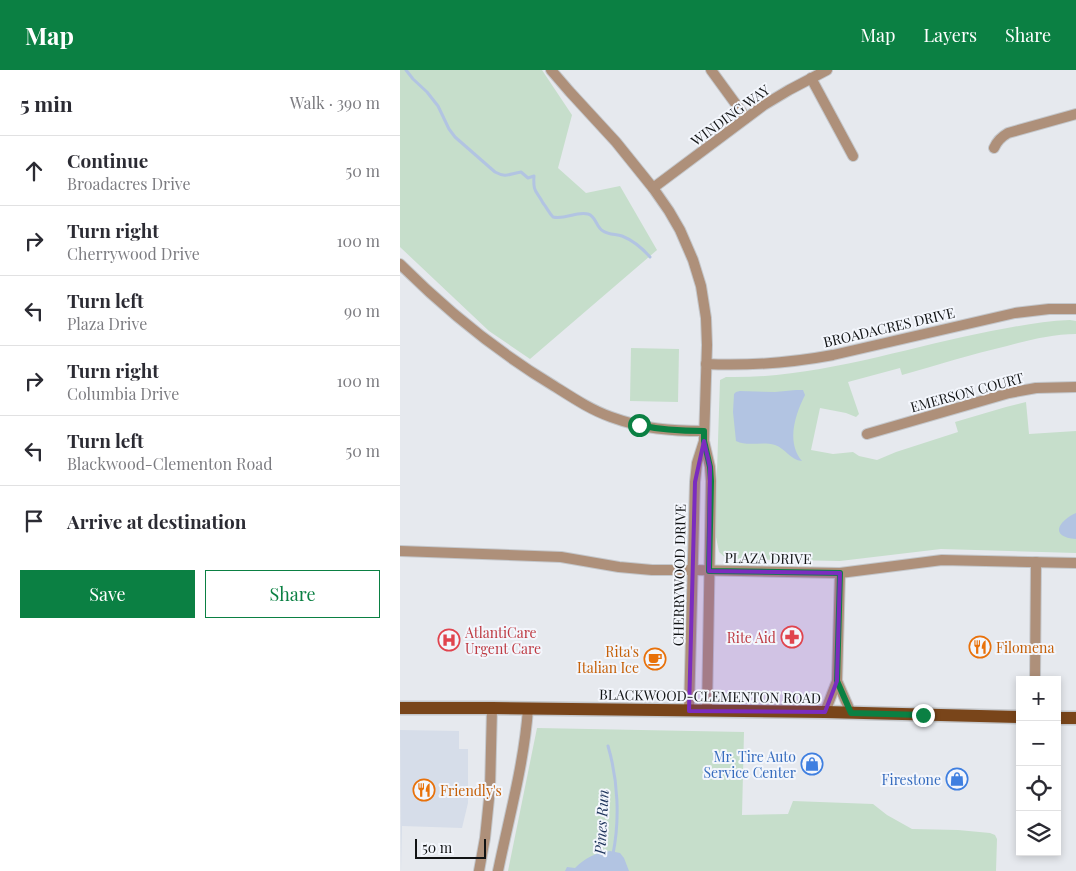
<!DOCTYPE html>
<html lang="en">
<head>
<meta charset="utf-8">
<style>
  :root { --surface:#fff; --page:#f2f2f3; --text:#2b2b33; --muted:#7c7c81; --line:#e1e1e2; --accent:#0b8043 }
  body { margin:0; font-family:"Playfair Display",serif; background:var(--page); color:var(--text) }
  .controls { position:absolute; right:15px; bottom:15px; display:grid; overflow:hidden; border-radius:0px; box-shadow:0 2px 8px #0003 }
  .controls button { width:45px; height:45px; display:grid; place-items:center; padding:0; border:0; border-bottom:1px solid var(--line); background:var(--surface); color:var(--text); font:25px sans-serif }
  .scale { position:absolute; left:15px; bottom:12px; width:71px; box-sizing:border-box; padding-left:5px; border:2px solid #111314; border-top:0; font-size:14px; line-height:18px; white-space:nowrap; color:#111314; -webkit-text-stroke:4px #f3f6fc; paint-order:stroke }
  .stop { position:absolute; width:15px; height:15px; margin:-11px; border:4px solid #0b8043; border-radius:50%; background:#fff }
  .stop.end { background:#0b8043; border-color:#fff; box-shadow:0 1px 5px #0008 }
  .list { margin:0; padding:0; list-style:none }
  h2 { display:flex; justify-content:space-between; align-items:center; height:65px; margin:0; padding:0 20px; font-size:21px }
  h2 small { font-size:16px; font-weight:400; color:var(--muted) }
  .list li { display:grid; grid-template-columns:32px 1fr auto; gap:15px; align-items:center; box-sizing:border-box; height:70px; padding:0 20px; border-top:1px solid var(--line) }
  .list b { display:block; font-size:19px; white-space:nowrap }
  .list p { margin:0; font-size:16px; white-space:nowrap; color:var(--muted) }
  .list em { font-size:16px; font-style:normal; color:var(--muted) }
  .actions { display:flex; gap:10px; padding:15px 20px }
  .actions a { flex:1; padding:11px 0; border:1px solid var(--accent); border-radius:0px; text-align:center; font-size:18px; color:var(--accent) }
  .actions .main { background:var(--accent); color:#fff }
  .icon { flex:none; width:28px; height:28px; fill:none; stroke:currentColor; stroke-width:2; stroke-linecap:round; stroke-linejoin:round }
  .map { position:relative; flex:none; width:676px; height:801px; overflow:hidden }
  header { display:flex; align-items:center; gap:30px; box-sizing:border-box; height:70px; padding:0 25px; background:var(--accent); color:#fff }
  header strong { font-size:24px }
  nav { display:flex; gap:28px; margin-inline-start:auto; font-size:18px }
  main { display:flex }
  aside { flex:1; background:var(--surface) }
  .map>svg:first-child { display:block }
  .built { fill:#d6dde9 }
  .green { fill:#c6decb }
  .water { fill:#b2c4e2 }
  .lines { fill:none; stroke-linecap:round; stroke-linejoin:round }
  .stream { stroke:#b2c4e2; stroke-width:3 }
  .street-casing { stroke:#c4c7cb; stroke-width:12 }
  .primary-casing { stroke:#c4c7cb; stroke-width:15 }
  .street { stroke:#ae907a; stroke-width:10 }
  .primary { stroke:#79451a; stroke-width:12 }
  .route { stroke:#0b8043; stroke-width:6 }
  .marked { fill:#7b2cbf; fill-opacity:0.2; stroke:#7b2cbf; stroke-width:4; stroke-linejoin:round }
  .labels { text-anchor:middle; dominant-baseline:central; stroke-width:4; stroke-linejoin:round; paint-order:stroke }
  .street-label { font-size:14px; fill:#111314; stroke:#f3f6fc }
  .health-label { font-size:14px; fill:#be3a42; stroke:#f3f6fc; text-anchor:start }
  .food-label { font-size:14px; fill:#c56008; stroke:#f3f6fc; text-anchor:start }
  .shop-label { font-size:14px; fill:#366cbe; stroke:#f3f6fc; text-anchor:end }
  .water-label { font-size:15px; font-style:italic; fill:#1c325a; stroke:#f3f6fc }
</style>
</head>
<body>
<header>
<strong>Map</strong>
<nav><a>Map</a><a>Layers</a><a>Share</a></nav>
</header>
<main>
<aside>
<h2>5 min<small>Walk · 390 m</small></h2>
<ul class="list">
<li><svg class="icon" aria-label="ahead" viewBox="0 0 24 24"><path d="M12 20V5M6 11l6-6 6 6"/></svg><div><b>Continue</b><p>Broadacres Drive</p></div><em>50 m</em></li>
<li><svg class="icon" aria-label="right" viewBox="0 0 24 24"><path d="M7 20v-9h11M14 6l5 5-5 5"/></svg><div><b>Turn right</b><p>Cherrywood Drive</p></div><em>100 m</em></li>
<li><svg class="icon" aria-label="left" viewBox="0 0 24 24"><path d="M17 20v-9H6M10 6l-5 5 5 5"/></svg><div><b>Turn left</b><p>Plaza Drive</p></div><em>90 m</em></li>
<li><svg class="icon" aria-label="right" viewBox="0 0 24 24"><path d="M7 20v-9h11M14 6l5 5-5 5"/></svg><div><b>Turn right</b><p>Columbia Drive</p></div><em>100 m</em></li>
<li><svg class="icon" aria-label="left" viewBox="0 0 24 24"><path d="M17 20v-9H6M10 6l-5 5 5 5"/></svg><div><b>Turn left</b><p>Blackwood-Clementon Road</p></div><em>50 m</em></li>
<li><svg class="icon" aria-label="arrive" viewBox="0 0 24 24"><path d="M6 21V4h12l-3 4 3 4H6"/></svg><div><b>Arrive at destination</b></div></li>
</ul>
<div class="actions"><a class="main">Save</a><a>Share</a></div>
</aside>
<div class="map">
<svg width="676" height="801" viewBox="0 0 676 801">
  <rect width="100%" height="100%" fill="#e6e9ee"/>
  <path class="built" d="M0,660L59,661V679H68V733L62,758L2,756L1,801Z"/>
  <g class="green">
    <path d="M0,0H142L172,45L158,98L186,123L220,116L257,180L130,289L89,261L0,177Z"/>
    <path d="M670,250L676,251V264C653,264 629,270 607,276C572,284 537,295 502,305L500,298L448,312L459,344L456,347L446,343L420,338L411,380L433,384L453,382L459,386L477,390L496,382L558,362L555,352L606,337L626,332L629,364L676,361V483L541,479L440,491L327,489L319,482L315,462L320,310L326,307C417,309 503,278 591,261C618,256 643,251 670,250Z"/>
    <path d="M231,278L279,279L278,332L230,331Z"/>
    <path d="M137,658L344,662L342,745L388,744L393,731L473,734L487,745L512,759L558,760L590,763L595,765L597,769L596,801H108Z"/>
  </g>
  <g class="water">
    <path d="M396,320H403L405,325C395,345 386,372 402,391C390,390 385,378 375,375C362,371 348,377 336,371L333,342L334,324L336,322L340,321L375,322Z"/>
    <path d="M676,443V469C649,467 658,451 676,443Z"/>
    <path d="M210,781L220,783L224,788L229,801H165L167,797L175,798C185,788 195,783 210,781Z"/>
  </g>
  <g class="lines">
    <g class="stream">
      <path d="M6,0L13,9L27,22L38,36L49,59L55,67L95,102C106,108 109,104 121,102L128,108L134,106C133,123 136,120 143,133C147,138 149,143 153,147C165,150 176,141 188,144C196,146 196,157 203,161C209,165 216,164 222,166C232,170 243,179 250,187"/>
      <path d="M208,676C218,710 220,749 213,784"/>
    </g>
    <g class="street-casing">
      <g id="street">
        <path d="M151,0L170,22L216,72L253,118L269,141L280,160L293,190L301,216L306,248L307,275L304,371L310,397L311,411L307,641"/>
        <path d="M311,0L346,48"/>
        <path d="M411,8L453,86"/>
        <path d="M594,78C597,71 601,67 608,63L676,44"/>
        <path d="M253,118L364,35L389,20L427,0"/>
        <path d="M0,194C48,242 96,281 154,316C173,328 191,340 211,347C244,359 270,361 304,361"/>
        <path d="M306,294C350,296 390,293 433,285L615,243L649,239H676"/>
        <path d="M467,364L609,323L636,318L676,317"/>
        <path d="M0,481L161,487L219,497L252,500H293L440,503L542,490L676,493"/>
        <path d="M440,503L437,611L451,643"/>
        <path d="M635,610L636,492"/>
        <path d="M289,641L295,412L297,393L304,371"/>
        <path d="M425,642L437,611"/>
        <path d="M79,801L85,768L90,719L92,638"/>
        <path d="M98,801C109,747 124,694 128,639"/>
      </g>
    </g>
    <g class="primary-casing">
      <g id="primary">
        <path d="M0,638H92L425,642L620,647"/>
        <path d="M657,648H676"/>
      </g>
    </g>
    <use href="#street" class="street"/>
    <use href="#primary" class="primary"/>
  </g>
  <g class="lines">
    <path class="route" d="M239,355C261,360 282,361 304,361V371L310,397L311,411L309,501L440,503L437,611L451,643L523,645"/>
  </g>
  <path class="marked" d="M304,371L310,397L309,501L440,503L437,611L425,642L289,641L295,412Z"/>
  <defs>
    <g id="pharmacy-ring" transform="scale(1.125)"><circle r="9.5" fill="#f3f6fc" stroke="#e0444e" stroke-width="1.5"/><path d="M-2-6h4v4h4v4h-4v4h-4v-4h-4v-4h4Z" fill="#e0444e"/></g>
    <g id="hospital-ring" transform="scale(1.125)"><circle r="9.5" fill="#f3f6fc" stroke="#e0444e" stroke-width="1.5"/><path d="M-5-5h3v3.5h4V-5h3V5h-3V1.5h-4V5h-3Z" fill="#e0444e"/></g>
    <g id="restaurant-ring" transform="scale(1.125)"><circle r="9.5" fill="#f3f6fc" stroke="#e8710a" stroke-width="1.5"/><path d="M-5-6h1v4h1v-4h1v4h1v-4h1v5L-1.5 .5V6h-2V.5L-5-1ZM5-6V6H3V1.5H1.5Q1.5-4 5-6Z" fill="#e8710a"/></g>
    <g id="cafe-ring" transform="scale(1.125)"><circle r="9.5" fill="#f3f6fc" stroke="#e8710a" stroke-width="1.5"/><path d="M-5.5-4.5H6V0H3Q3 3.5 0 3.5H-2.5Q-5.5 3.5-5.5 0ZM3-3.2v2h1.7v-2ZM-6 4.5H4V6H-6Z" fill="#e8710a"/></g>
    <g id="shop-ring" transform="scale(1.125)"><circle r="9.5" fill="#f3f6fc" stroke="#3f7fe0" stroke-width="1.5"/><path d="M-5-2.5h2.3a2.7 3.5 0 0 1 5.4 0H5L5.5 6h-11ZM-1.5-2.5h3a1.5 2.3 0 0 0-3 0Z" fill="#3f7fe0"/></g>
  </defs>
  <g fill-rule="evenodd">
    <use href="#pharmacy-ring" x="392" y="567"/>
    <use href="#hospital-ring" x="49" y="570"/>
    <use href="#restaurant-ring" x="580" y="577"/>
    <use href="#cafe-ring" x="255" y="589"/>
    <use href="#shop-ring" x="412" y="694"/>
    <use href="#shop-ring" x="557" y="709"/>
    <use href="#restaurant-ring" x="24" y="720"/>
  </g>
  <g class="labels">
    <g class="street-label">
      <text transform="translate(330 45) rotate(-36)">WINDING WAY</text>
      <text transform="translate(489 257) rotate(-13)">BROADACRES DRIVE</text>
      <text transform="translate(567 322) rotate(-15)">EMERSON COURT</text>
      <text transform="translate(368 488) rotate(1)">PLAZA DRIVE</text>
      <text transform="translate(279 505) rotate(-89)">CHERRYWOOD DRIVE</text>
      <text transform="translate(310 626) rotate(1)">BLACKWOOD-CLEMENTON ROAD</text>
    </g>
    <g class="health-label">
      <text x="65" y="562">AtlantiCare<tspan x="65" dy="16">Urgent Care</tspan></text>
      <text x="376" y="567" text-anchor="end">Rite Aid</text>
    </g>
    <g class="food-label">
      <text x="596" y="577">Filomena</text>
      <text x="239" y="581" text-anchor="end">Rita's<tspan x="239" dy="16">Italian Ice</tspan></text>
      <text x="40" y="720">Friendly's</text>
    </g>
    <g class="shop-label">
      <text x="396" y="686">Mr. Tire Auto<tspan x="396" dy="16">Service Center</tspan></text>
      <text x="541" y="709">Firestone</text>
    </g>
    <g class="water-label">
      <text transform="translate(201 752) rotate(-87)">Pines Run</text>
    </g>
  </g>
</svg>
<div class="controls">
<button>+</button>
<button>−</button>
<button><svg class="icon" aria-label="locate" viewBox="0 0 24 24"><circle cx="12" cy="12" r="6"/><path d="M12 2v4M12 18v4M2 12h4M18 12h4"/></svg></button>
<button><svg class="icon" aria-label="layers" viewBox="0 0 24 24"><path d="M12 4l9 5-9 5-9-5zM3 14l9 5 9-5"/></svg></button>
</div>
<div class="scale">50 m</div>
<div class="stop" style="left:239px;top:355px"></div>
<div class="stop end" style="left:523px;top:645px"></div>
</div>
</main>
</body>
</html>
